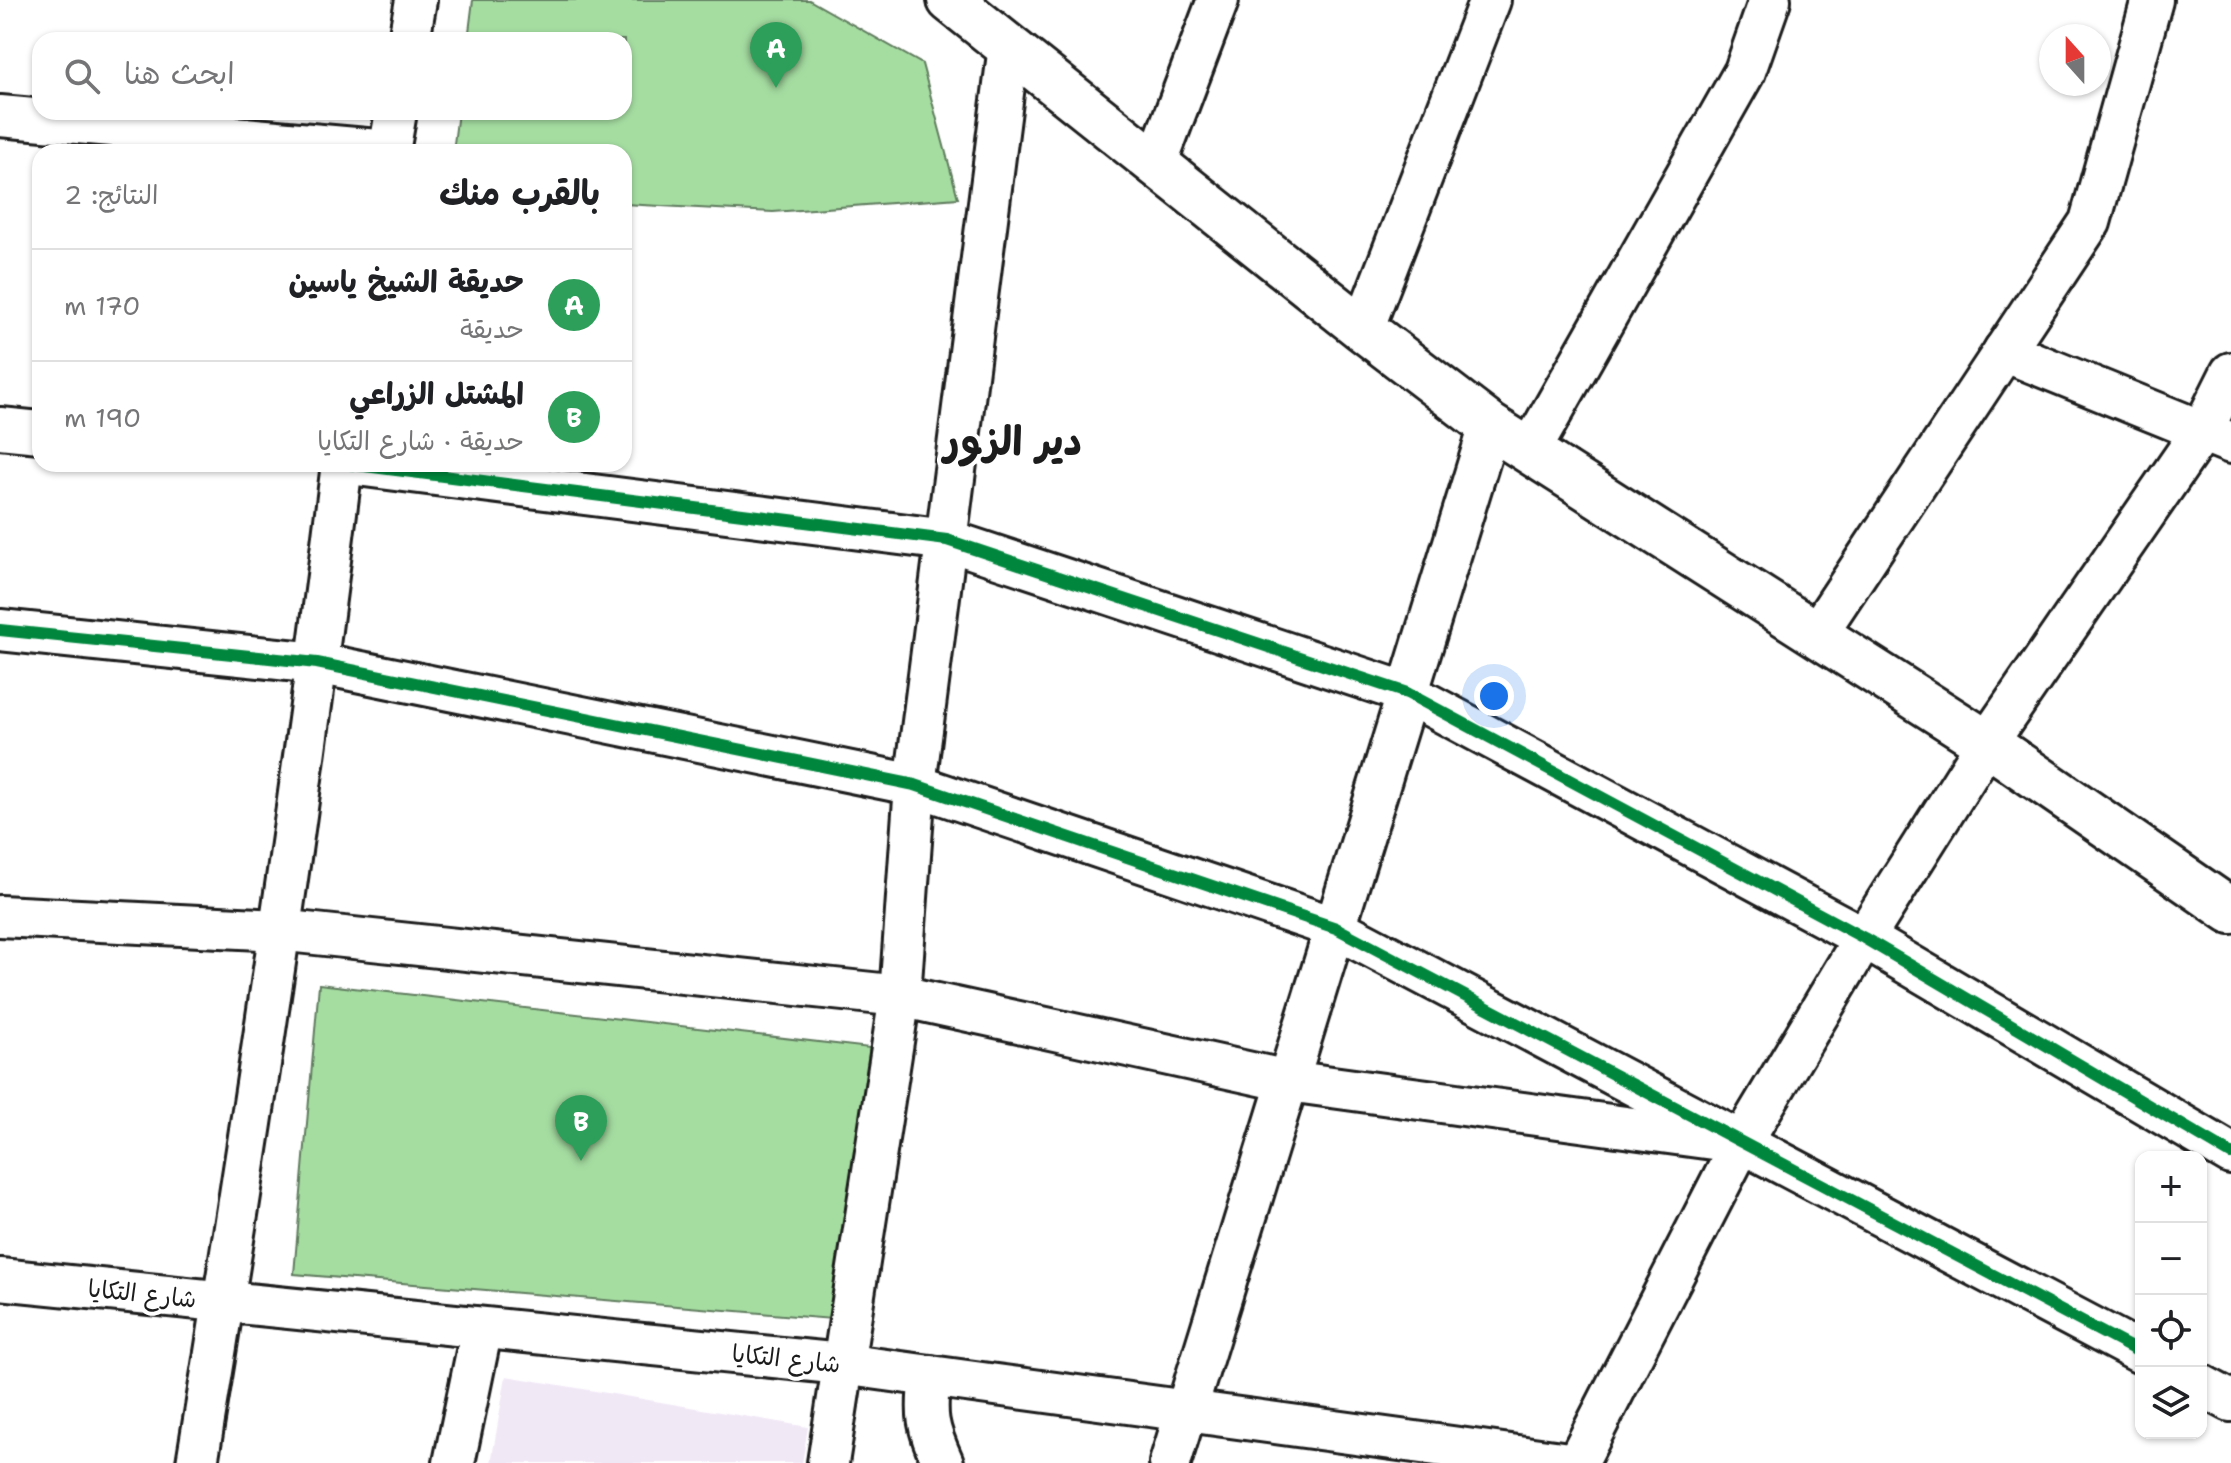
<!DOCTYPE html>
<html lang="ar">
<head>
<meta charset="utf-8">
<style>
  :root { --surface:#fff; --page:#f2f2f2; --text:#202124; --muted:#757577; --line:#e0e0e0; --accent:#111827 }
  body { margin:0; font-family:"Shantell Sans","Playpen Sans Arabic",sans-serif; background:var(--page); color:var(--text); direction:rtl }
  .controls { position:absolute; right:24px; bottom:24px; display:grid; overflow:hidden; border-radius:16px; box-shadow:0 2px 6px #0004 }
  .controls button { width:72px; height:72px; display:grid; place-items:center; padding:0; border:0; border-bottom:2px solid var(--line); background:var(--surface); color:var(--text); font:40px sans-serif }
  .compass { position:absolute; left:2039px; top:24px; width:72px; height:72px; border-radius:50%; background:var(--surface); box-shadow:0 2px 6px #0004; rotate:339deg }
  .you { position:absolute; left:1494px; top:696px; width:28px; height:28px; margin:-20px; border:6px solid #fff; border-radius:50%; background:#1a73e8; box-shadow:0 0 0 12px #1a73e833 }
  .badge { display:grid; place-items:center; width:52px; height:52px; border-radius:50%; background:var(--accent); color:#fff; font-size:26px; font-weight:700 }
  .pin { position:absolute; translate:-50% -66px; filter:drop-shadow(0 2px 4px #0008) }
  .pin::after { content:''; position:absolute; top:42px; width:28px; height:24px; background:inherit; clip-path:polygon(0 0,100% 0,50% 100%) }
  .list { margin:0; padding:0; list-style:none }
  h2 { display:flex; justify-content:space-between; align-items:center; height:104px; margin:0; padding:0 32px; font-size:34px }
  h2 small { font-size:26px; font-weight:400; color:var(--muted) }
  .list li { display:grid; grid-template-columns:52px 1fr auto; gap:24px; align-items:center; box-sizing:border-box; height:112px; padding:0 32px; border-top:2px solid var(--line) }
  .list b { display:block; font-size:30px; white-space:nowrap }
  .list p { margin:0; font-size:26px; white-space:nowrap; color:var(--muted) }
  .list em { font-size:26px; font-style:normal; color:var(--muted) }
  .icon { flex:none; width:44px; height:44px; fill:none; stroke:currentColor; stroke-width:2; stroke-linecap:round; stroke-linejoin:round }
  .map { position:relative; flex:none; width:2231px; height:1463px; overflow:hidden; direction:ltr }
  .search { position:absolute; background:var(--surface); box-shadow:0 2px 6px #0004; left:32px; top:32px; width:600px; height:88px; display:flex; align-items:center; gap:20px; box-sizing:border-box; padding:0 28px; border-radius:24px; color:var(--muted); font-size:30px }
  .panel { position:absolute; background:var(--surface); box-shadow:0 2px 6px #0004; left:32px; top:144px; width:600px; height:328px; border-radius:24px; direction:rtl }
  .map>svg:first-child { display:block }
  .built { fill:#f1e8f6 }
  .green { fill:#a5dda1; stroke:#607c5e; stroke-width:2 }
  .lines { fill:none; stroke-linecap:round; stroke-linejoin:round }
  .minor-casing { stroke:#1c1c1c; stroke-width:46 }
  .major-casing { stroke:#1c1c1c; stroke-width:50 }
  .minor { stroke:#fff; stroke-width:40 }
  .major { stroke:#fff; stroke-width:44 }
  .cycleway-casing { stroke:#fff; stroke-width:17 }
  .cycleway { stroke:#00873e; stroke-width:12 }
  .labels { text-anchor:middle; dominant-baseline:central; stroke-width:8; stroke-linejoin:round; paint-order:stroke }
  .street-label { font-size:24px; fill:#1c1c1c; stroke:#fff }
  .town-label { font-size:40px; font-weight:bold; fill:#1c1c1c; stroke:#fff }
</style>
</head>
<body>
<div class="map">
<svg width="2231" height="1463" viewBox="0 0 2231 1463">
  <rect width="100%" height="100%" fill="#fff"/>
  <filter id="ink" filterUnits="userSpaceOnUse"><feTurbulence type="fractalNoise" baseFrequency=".0125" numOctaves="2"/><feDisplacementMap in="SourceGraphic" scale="16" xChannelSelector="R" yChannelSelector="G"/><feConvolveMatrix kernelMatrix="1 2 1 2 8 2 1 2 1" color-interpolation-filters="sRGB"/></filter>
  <g filter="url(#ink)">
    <path class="built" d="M506,1376L808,1427L802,1463H491Z"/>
    <g class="green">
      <path d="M473,0H809L922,64L958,198L773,212L624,204V152H453L458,112H624V40H468Z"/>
      <path d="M319,984L879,1049L832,1319L294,1274Z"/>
    </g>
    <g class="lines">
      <g class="minor-casing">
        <g id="minor">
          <path d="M409,40L416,0"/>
          <path d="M0,116L389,151"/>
          <path d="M389,152L396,112"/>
          <path d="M1156,164L1218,0"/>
          <path d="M1363,329L1490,0"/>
          <path d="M2004,351L2231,443"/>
          <path d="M0,428L40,432"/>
          <path d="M1530,451L1745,71L1770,0"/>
          <path d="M349,464L947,540L1407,693L1864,938L2231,1154"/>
          <path d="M0,630L317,663L915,785L1336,928L2141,1353"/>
          <path d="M1817,633L2090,222L2152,0"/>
          <path d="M0,916L278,930L900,996L1288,1081L1713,1139"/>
          <path d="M0,1279L842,1364L1569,1463"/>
          <path d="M930,1376C925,1415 927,1428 943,1463"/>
          <path d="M2201,1385L2231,1401"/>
          <path d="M197,1463C252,1131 301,798 342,464"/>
          <path d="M454,1463L482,1328"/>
          <path d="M828,1463L900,996L915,785L1009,46"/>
          <path d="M1170,1463L1490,426"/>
          <path d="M1577,1463L1741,1143L1864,938L1987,743L2202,431L2231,373"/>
        </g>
      </g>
      <g class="major-casing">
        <path id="major" d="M950,0L1363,329L1490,426L1987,743L2231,911"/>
      </g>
      <use href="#minor" class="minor"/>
      <use href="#major" class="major"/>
      <g class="cycleway-casing">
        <g id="cycleway">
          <path d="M349,464L947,540L1407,693L1864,938L2231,1154"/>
          <path d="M0,630L317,663L915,785L1336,928L2141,1353"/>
        </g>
      </g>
      <use href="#cycleway" class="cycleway"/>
    </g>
  </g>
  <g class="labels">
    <g class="street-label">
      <text transform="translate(142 1294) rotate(6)">شارع التكايا</text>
      <text transform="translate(786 1359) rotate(6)">شارع التكايا</text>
    </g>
    <g class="town-label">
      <text x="1013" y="441">دير الزور</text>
    </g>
  </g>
</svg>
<div class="controls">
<button>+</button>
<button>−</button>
<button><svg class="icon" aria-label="locate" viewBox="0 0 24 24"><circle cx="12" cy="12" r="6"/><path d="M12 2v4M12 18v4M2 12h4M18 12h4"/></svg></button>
<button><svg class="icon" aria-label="layers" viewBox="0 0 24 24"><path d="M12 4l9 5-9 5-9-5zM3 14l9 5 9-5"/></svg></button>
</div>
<svg class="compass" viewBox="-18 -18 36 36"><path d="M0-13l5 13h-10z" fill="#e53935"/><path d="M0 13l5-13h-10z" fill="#757577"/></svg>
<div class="you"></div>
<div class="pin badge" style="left:776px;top:88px;background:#2e9e5b">A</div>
<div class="pin badge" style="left:581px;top:1161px;background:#2e9e5b">B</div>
<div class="search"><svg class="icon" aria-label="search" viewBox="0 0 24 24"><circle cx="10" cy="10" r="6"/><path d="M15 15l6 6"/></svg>ابحث هنا</div>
<section class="panel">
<h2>بالقرب منك<small>النتائج: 2</small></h2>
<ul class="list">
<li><span class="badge" style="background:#2e9e5b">A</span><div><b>حديقة الشيخ ياسين</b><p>حديقة</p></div><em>170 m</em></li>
<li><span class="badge" style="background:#2e9e5b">B</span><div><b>المشتل الزراعي</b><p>حديقة · شارع التكايا</p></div><em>190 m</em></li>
</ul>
</section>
</div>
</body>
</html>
